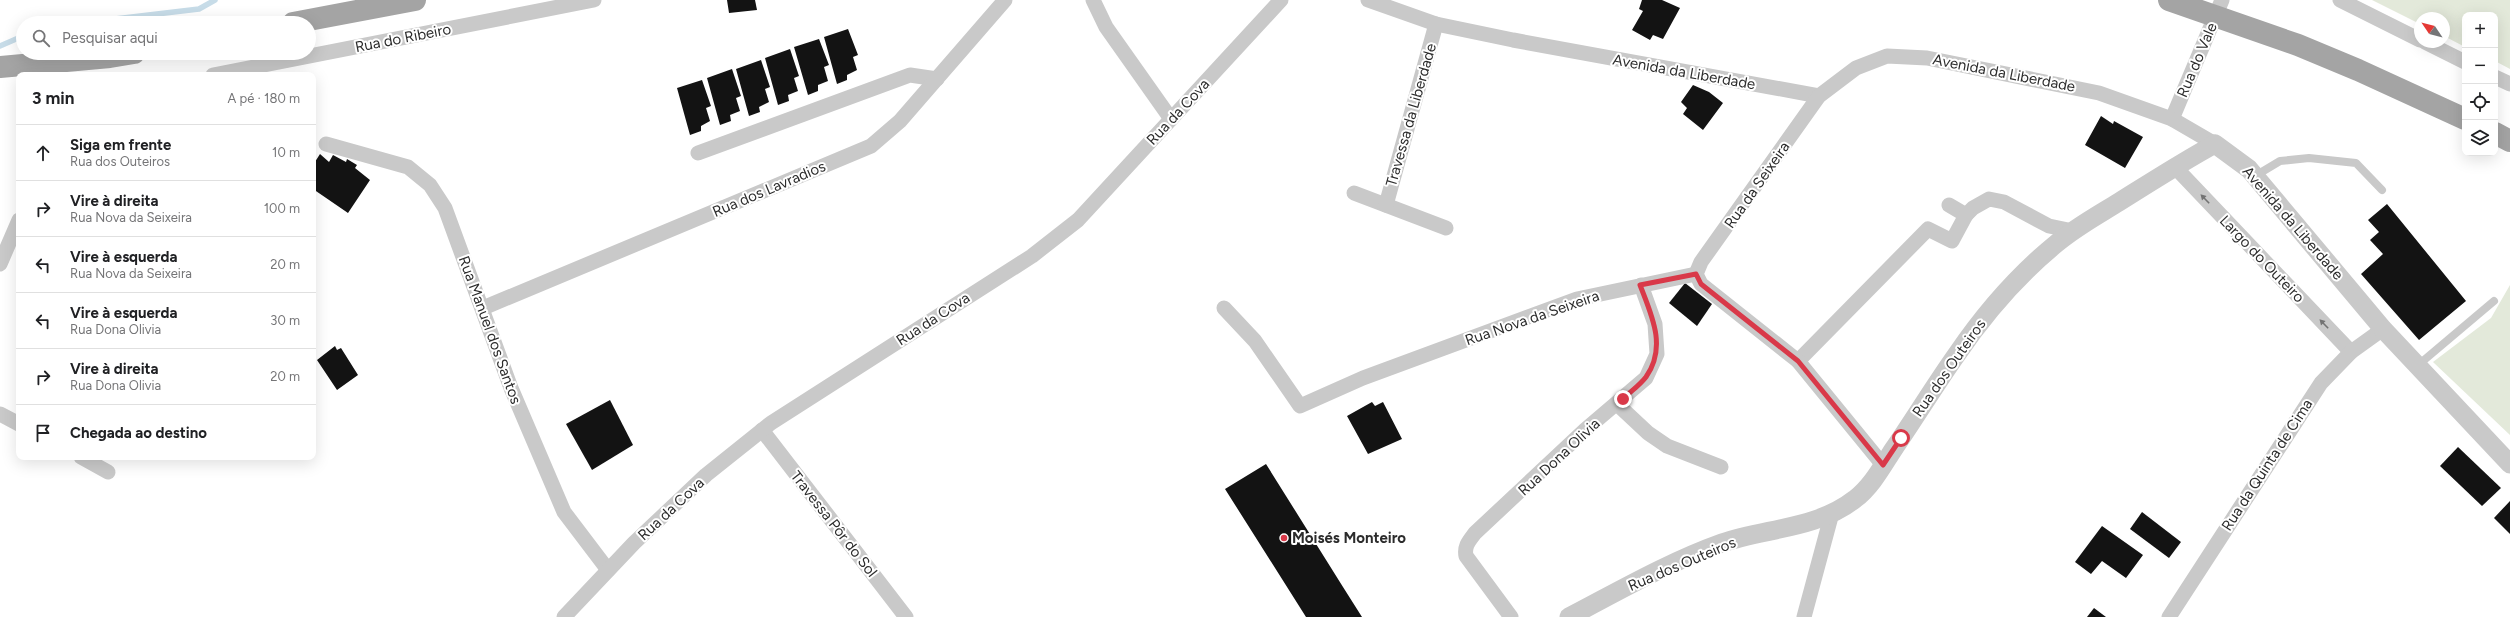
<!DOCTYPE html>
<html lang="pt">
<head>
<meta charset="utf-8">
<style>
  :root { --surface:#fff; --page:#f6f6f6; --text:#202124; --muted:#757577; --line:#e0e0e0 }
  body { margin:0; font-family:Figtree,sans-serif; background:var(--page); color:var(--text) }
  .controls { position:absolute; right:12px; top:12px; display:grid; overflow:hidden; border-radius:8px; box-shadow:0 4px 16px #0002 }
  .controls button { width:36px; height:36px; display:grid; place-items:center; padding:0; border:0; border-bottom:1px solid var(--line); background:var(--surface); color:var(--text); font:20px sans-serif }
  .compass { position:absolute; left:2414px; top:12px; width:36px; height:36px; border-radius:50%; background:var(--surface); box-shadow:0 4px 16px #0002; rotate:305deg }
  .stop { position:absolute; width:12px; height:12px; margin:-9px; border:3px solid #d93949; border-radius:50%; background:#fff }
  .stop.end { background:#d93949; border-color:#fff; box-shadow:0 1px 4px #0008 }
  .list { margin:0; padding:0; list-style:none }
  h2 { display:flex; justify-content:space-between; align-items:center; height:52px; margin:0; padding:0 16px; font-size:17px }
  h2 small { font-size:13px; font-weight:400; color:var(--muted) }
  .list li { display:grid; grid-template-columns:26px 1fr auto; gap:12px; align-items:center; box-sizing:border-box; height:56px; padding:0 16px; border-top:1px solid var(--line) }
  .list b { display:block; font-size:15px; white-space:nowrap }
  .list p { margin:0; font-size:13px; white-space:nowrap; color:var(--muted) }
  .list em { font-size:13px; font-style:normal; color:var(--muted) }
  .icon { flex:none; width:22px; height:22px; fill:none; stroke:currentColor; stroke-width:2; stroke-linecap:round; stroke-linejoin:round }
  .map { position:relative; flex:none; width:2510px; height:617px; overflow:hidden }
  .search { position:absolute; background:var(--surface); box-shadow:0 4px 16px #0002; left:16px; top:16px; width:300px; height:44px; display:flex; align-items:center; gap:10px; box-sizing:border-box; padding:0 14px; border-radius:22px; color:var(--muted); font-size:15px }
  .panel { position:absolute; background:var(--surface); box-shadow:0 4px 16px #0002; left:16px; top:72px; width:300px; height:388px; border-radius:8px }
  .map>svg:first-child { display:block }
  .green { fill:#e3e9da }
  .lines { fill:none; stroke-linecap:round; stroke-linejoin:round }
  .stream { stroke:#c7dce8; stroke-width:5.5 }
  .building { fill:#131313 }
  .service { stroke:#c9c9c9; stroke-width:8 }
  .minor { stroke:#c9c9c9; stroke-width:15 }
  .tertiary { stroke:#c9c9c9; stroke-width:19 }
  .primary { stroke:#a4a4a4; stroke-width:22 }
  .oneway { fill:#737373 }
  .route { stroke:#d93949; stroke-width:5 }
  .poi-dot { fill:#d93949; stroke:#fff; stroke-width:1.5 }
  .labels { text-anchor:middle; dominant-baseline:central; stroke-width:4; stroke-linejoin:round; paint-order:stroke }
  .street-label { font-size:15px; fill:#2c2c2c; stroke:#fff }
  .poi-label { font-size:15px; font-weight:bold; fill:#2c2c2c; stroke:#fff; text-anchor:start }
</style>
</head>
<body>
<div class="map">
<svg width="2510" height="617" viewBox="0 0 2510 617">
  <rect width="100%" height="100%" fill="#fff"/>
  <g class="green">
    <path d="M2372,0H2510V69L2495,61V15H2465V47L2444,36V18H2420V24Z"/>
    <path d="M2510,285V435L2433,362L2491,318Z"/>
  </g>
  <g class="lines">
    <g class="stream">
      <path d="M81,23L199,9L215,0"/>
      <path d="M0,46L23,36"/>
    </g>
  </g>
  <g class="building">
    <path d="M727,0H755L757,10L729,13Z"/>
    <path d="M1642,0H1662L1680,8L1663,39L1653,35L1650,40L1632,30L1643,11L1639,9Z"/>
    <path d="M848,29L858,55L853,57L857,70L847,75V80L837,84L824,37Z"/>
    <path d="M819,39L829,65L824,67L828,81L818,85V91L808,95L794,47Z"/>
    <path d="M790,49L799,76L794,78L798,91L788,95L789,101L778,105L765,58Z"/>
    <path d="M761,60L770,87L765,89L769,102L759,107L760,112L749,116L736,69Z"/>
    <path d="M732,69L741,96L736,98L740,111L730,115L731,121L720,125L707,78Z"/>
    <path d="M702,80L711,106L706,108L710,121L701,126V131L690,135L677,88Z"/>
    <path d="M1693,85L1709,92L1723,103L1703,130L1683,114L1687,108L1681,102Z"/>
    <path d="M2101,116L2113,124L2114,121L2143,137L2125,168L2085,145Z"/>
    <path d="M320,154L329,162L333,155L346,162L347,159L357,165L355,168L370,180L348,213L313,189V165Z"/>
    <path d="M2387,204L2466,301L2419,340L2361,274L2383,254L2370,240L2379,232L2368,220Z"/>
    <path d="M1685,283L1712,304L1697,326L1669,303Z"/>
    <path d="M335,346L337,350L341,348L358,375L337,390L317,360Z"/>
    <path d="M610,400L633,445L592,470L566,424Z"/>
    <path d="M1372,402L1375,406L1383,402L1402,439L1368,454L1347,416Z"/>
    <path d="M2458,447L2501,488L2482,506L2440,466Z"/>
    <path d="M1266,464L1343,587L1362,617H1306L1225,489Z"/>
    <path d="M2510,501V534L2494,518Z"/>
    <path d="M2142,512L2181,542L2169,558L2130,529Z"/>
    <path d="M2102,526L2143,555L2126,578L2102,561L2091,574L2075,562Z"/>
    <path d="M2094,608L2106,617H2087Z"/>
  </g>
  <g class="lines">
    <g class="service">
      <path d="M2255,176L2280,161L2309,158L2356,163L2382,190"/>
      <path d="M2417,366L2494,301"/>
    </g>
    <g class="minor">
      <path d="M1093,0L1106,27L1171,119"/>
      <path d="M1368,0L1436,24L1513,40L1819,96"/>
      <path d="M2340,0L2420,40"/>
      <path d="M2425,42L2465,62"/>
      <path d="M213,75L594,0"/>
      <path d="M2495,77L2510,84"/>
      <path d="M2172,119L2222,0"/>
      <path d="M326,144L408,167L430,185L445,208L511,388L564,512L608,570"/>
      <path d="M698,153L910,75L937,79"/>
      <path d="M2174,166L2351,352"/>
      <path d="M1354,193L1446,228"/>
      <path d="M1386,205L1436,24"/>
      <path d="M1949,205L1966,215L1973,208L1989,199L2004,202L2049,226L2073,231"/>
      <path d="M0,264L19,220"/>
      <path d="M483,308L871,146L900,121L1005,0"/>
      <path d="M1224,308L1255,341L1300,406L1363,378L1577,299L1696,274"/>
      <path d="M1798,361L1928,229L1952,241L1966,215"/>
      <path d="M1617,404L1648,433L1667,446L1721,467"/>
      <path d="M0,414L19,424"/>
      <path d="M762,430L906,617"/>
      <path d="M81,457L108,472"/>
      <path d="M1883,465L1798,361L1701,284L1696,274L1701,262L1819,96L1856,68L1887,56L1927,58L2099,93L2172,119L2215,144"/>
      <path d="M564,617L634,543L706,475L771,423L1032,256L1078,220L1281,0"/>
      <path d="M1511,617L1466,556C1464,546 1469,541 1475,533L1585,430L1646,378L1657,354L1655,324L1641,285"/>
      <path d="M1804,617L1832,513"/>
      <path d="M2169,617L2321,383L2351,352L2383,329"/>
    </g>
    <path class="tertiary" d="M1569,617C1619,591 1669,562 1722,543C1766,528 1817,529 1855,499C1871,487 1882,467 1893,450C1915,418 1935,385 1957,354C1985,313 2019,274 2057,243C2076,227 2098,215 2119,202C2151,182 2182,162 2215,144L2249,169L2383,329L2510,464"/>
    <g class="primary">
      <path d="M2169,0L2298,45L2358,70L2465,119"/>
      <path d="M293,23L415,0"/>
      <path d="M0,67L110,57L134,53"/>
      <path d="M2495,133L2510,141"/>
    </g>
  </g>
  <defs><path id="oneway-solid" d="M-6-.8H1V-3.2L6.5 0L1 3.2V.8H-6Z"/></defs>
  <g class="oneway">
    <use href="#oneway-solid" transform="translate(2205 199) rotate(-134)"/>
    <use href="#oneway-solid" transform="translate(2324 324) rotate(-134)"/>
  </g>
  <g class="lines">
    <path class="route" d="M1623,399C1630,392 1640,385 1646,377C1667,347 1652,316 1640,285L1696,274L1701,284L1798,361L1883,465L1901,438"/>
  </g>
  <circle class="poi-dot" cx="1284" cy="538" r="4"/>
  <g class="labels">
    <g class="street-label">
      <text transform="translate(403 38) rotate(-11)">Rua do Ribeiro</text>
      <text transform="translate(2197 60) rotate(-67)">Rua do Vale</text>
      <text transform="translate(1684 72) rotate(10)">Avenida da Liberdade</text>
      <text transform="translate(2004 73) rotate(11)">Avenida da Liberdade</text>
      <text transform="translate(1178 112) rotate(-47)">Rua da Cova</text>
      <text transform="translate(1411 115) rotate(-74)">Travessa da Liberdade</text>
      <text transform="translate(1757 185) rotate(-55)">Rua da Seixeira</text>
      <text transform="translate(769 189) rotate(-23)">Rua dos Lavradios</text>
      <text transform="translate(2293 223) rotate(49)">Avenida da Liberdade</text>
      <text transform="translate(2262 259) rotate(46)">Largo do Outeiro</text>
      <text transform="translate(1532 318) rotate(-19)">Rua Nova da Seixeira</text>
      <text transform="translate(933 319) rotate(-33)">Rua da Cova</text>
      <text transform="translate(490 330) rotate(70)">Rua Manuel dos Santos</text>
      <text transform="translate(1949 368) rotate(-55)">Rua dos Outeiros</text>
      <text transform="translate(1559 457) rotate(-43)">Rua Dona Olivia</text>
      <text transform="translate(2267 465) rotate(-57)">Rua da Quinta de Cima</text>
      <text transform="translate(671 509) rotate(-43)">Rua da Cova</text>
      <text transform="translate(834 524) rotate(52)">Travessa Pôr do Sol</text>
      <text transform="translate(1682 564) rotate(-23)">Rua dos Outeiros</text>
    </g>
    <g class="poi-label">
      <text x="1292" y="538">Moisés Monteiro</text>
    </g>
  </g>
</svg>
<div class="controls">
<button>+</button>
<button>−</button>
<button><svg class="icon" aria-label="locate" viewBox="0 0 24 24"><circle cx="12" cy="12" r="6"/><path d="M12 2v4M12 18v4M2 12h4M18 12h4"/></svg></button>
<button><svg class="icon" aria-label="layers" viewBox="0 0 24 24"><path d="M12 4l9 5-9 5-9-5zM3 14l9 5 9-5"/></svg></button>
</div>
<svg class="compass" viewBox="-18 -18 36 36"><path d="M0-13l5 13h-10z" fill="#e53935"/><path d="M0 13l5-13h-10z" fill="#757577"/></svg>
<div class="stop" style="left:1901px;top:438px"></div>
<div class="stop end" style="left:1623px;top:399px"></div>
<div class="search"><svg class="icon" aria-label="search" viewBox="0 0 24 24"><circle cx="10" cy="10" r="6"/><path d="M15 15l6 6"/></svg>Pesquisar aqui</div>
<section class="panel">
<h2>3 min<small>A pé · 180 m</small></h2>
<ul class="list">
<li><svg class="icon" aria-label="ahead" viewBox="0 0 24 24"><path d="M12 20V5M6 11l6-6 6 6"/></svg><div><b>Siga em frente</b><p>Rua dos Outeiros</p></div><em>10 m</em></li>
<li><svg class="icon" aria-label="right" viewBox="0 0 24 24"><path d="M7 20v-9h11M14 6l5 5-5 5"/></svg><div><b>Vire à direita</b><p>Rua Nova da Seixeira</p></div><em>100 m</em></li>
<li><svg class="icon" aria-label="left" viewBox="0 0 24 24"><path d="M17 20v-9H6M10 6l-5 5 5 5"/></svg><div><b>Vire à esquerda</b><p>Rua Nova da Seixeira</p></div><em>20 m</em></li>
<li><svg class="icon" aria-label="left" viewBox="0 0 24 24"><path d="M17 20v-9H6M10 6l-5 5 5 5"/></svg><div><b>Vire à esquerda</b><p>Rua Dona Olivia</p></div><em>30 m</em></li>
<li><svg class="icon" aria-label="right" viewBox="0 0 24 24"><path d="M7 20v-9h11M14 6l5 5-5 5"/></svg><div><b>Vire à direita</b><p>Rua Dona Olivia</p></div><em>20 m</em></li>
<li><svg class="icon" aria-label="arrive" viewBox="0 0 24 24"><path d="M6 21V4h12l-3 4 3 4H6"/></svg><div><b>Chegada ao destino</b></div></li>
</ul>
</section>
</div>
</body>
</html>
